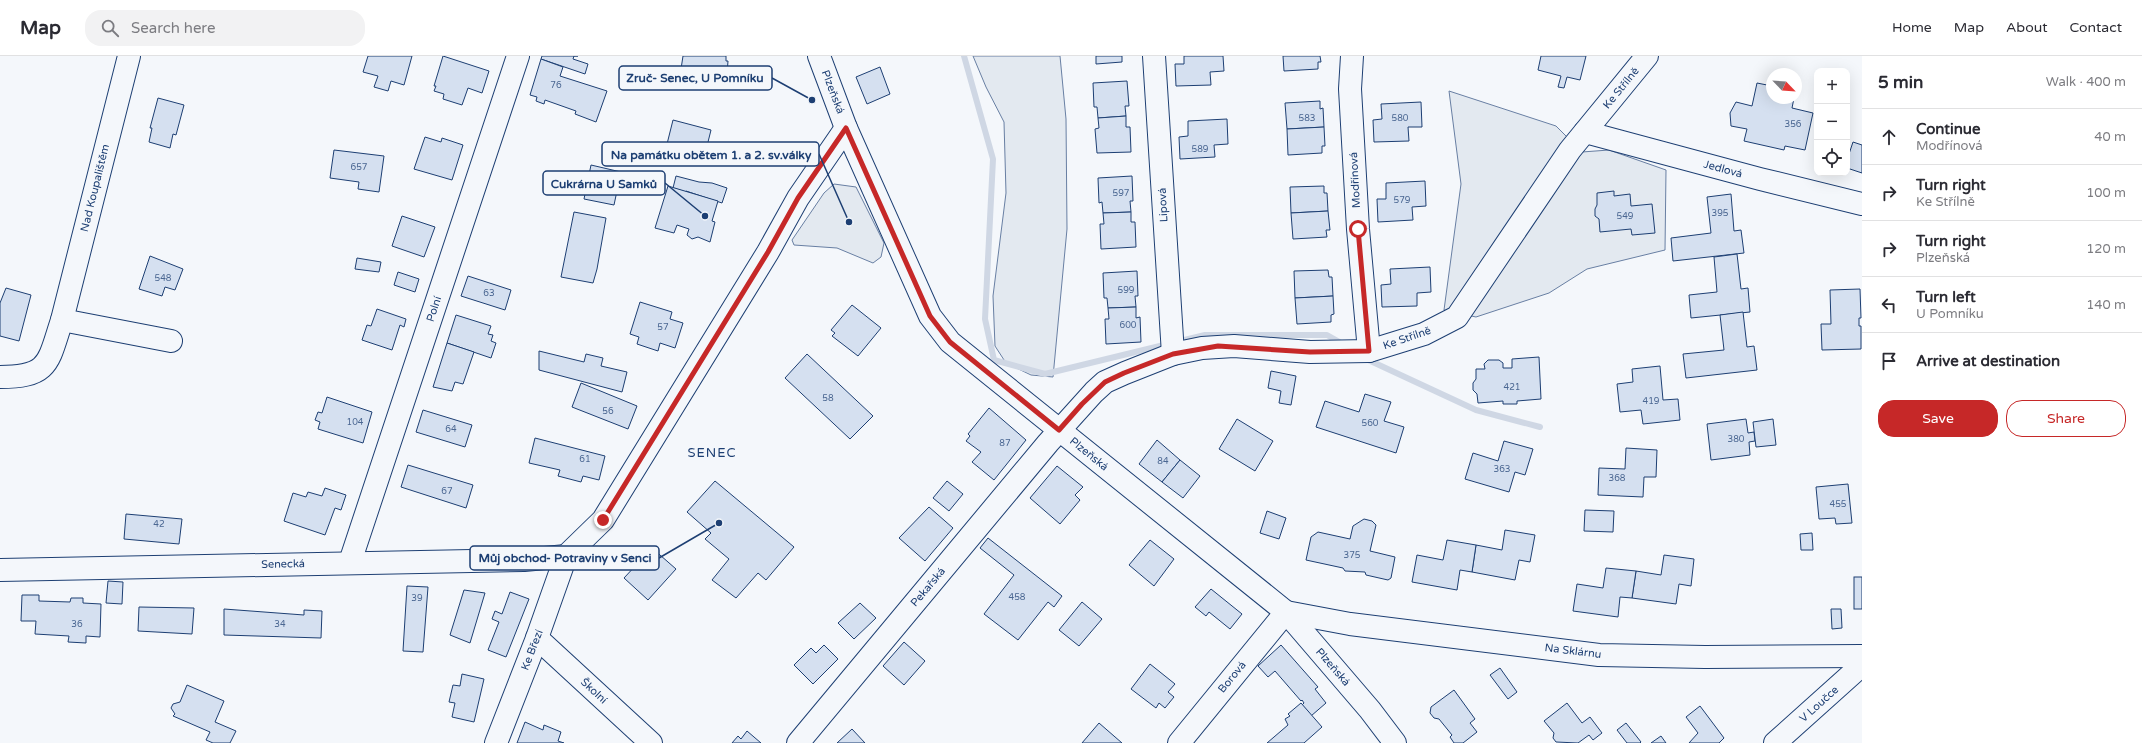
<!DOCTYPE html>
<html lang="en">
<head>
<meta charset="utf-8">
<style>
  :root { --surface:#fff; --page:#f2f2f3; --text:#2b2b33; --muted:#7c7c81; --line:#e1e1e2; --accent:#c62828 }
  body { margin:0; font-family:"Varela Round",sans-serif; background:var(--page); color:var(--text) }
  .controls { position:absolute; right:12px; top:12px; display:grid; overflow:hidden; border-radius:8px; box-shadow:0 4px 16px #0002 }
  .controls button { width:36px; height:36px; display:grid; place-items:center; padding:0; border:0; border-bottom:1px solid var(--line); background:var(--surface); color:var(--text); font:20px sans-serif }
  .compass { position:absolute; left:1766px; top:12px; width:36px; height:36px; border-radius:50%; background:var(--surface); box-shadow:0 4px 16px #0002; rotate:115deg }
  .stop { position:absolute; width:12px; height:12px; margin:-9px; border:3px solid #c62828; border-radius:50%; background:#fff }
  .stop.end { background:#c62828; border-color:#fff; box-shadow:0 1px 4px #0008 }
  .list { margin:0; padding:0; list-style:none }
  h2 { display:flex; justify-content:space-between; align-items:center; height:52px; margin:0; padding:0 16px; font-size:17px }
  h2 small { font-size:13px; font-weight:400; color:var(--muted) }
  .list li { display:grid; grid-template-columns:26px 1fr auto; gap:12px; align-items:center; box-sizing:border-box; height:56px; padding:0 16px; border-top:1px solid var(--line) }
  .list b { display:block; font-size:15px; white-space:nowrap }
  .list p { margin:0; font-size:13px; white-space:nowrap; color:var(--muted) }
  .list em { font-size:13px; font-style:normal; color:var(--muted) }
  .actions { display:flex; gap:8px; padding:12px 16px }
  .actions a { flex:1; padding:9px 0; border:1px solid var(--accent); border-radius:16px; text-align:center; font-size:14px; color:var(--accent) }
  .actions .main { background:var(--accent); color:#fff }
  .icon { flex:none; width:22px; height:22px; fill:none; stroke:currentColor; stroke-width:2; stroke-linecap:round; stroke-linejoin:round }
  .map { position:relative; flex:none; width:1862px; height:687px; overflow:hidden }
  header { display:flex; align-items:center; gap:24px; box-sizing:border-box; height:56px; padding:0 20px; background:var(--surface); border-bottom:1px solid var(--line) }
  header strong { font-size:19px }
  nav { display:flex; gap:22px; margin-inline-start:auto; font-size:14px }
  .search { width:280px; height:36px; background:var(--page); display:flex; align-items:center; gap:10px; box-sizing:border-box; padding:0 14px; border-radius:16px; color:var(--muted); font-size:15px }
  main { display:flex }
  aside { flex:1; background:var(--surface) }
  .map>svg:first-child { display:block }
  .green { fill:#e3e9f0; stroke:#687fa3 }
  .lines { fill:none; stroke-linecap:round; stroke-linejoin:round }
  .stream { stroke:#cfd7e4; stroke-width:6 }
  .building { fill:#d5e0f0; stroke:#1d3f73 }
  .minor-casing { stroke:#1d3f73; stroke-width:24 }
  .major-casing { stroke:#1d3f73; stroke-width:24 }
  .minor { stroke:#f4f7fb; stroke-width:22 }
  .major { stroke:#f4f7fb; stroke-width:22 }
  .route { stroke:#c62828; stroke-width:5 }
  .labels { text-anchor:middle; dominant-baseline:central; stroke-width:3; stroke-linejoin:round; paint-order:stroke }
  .number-label { font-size:9px; fill:#4b6792 }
  .street-label { font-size:11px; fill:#1d3f73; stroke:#f4f7fb }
  .quarter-label { font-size:13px; letter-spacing:1px; fill:#1d3f73; stroke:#f4f7fb }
  .leader { fill:none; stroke:#1d3f73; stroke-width:1.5 }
  .callout-dot { fill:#1d3f73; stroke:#f4f7fb; stroke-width:1.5 }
  .callout { fill:#f4f7fb; stroke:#1d3f73; stroke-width:1.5 }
  .callout-label { font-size:12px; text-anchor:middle; font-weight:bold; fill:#1d3f73 }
</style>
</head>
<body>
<header>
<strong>Map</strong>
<div class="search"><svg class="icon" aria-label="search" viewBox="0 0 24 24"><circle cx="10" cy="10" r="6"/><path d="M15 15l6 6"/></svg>Search here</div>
<nav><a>Home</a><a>Map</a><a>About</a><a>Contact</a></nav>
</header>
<main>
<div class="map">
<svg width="1862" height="687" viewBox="0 0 1862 687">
  <rect width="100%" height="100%" fill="#f4f7fb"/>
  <g class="green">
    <path d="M973,0H1060L1066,63L1067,173L1053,321L1031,319L1006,307L995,290L993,240L1006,137L1004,66L986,31Z"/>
    <path d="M1449,35L1556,70L1582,96L1609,94L1666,114L1665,194L1587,213L1549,237L1476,261L1444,254L1461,128Z"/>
    <path d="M834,128L856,131L884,187L881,201L873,207L837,192L794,189L792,184L824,137Z"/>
  </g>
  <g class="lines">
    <g class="stream">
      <path d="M964,0L993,103L985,263L994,304L1045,318L1205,279H1327L1343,288"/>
      <path d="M1364,302L1476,354L1540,371"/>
    </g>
  </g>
  <g class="building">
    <path d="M368,0H412L404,29L391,25L388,35L374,31L378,20L363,16Z"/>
    <path d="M443,0L489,15L482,37L468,32L462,49L443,43L444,38L434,35L436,30H434Z"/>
    <path d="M542,0H578H574L573,3L588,8L585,18L541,3Z"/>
    <path d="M683,0H726V5H728L727,18L681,13Z"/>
    <path d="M1096,0H1122V6L1096,8Z"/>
    <path d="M1184,0H1223L1224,15L1210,16L1211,29L1176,30L1175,8H1184Z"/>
    <path d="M1283,0H1320L1321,6H1318V13L1284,15Z"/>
    <path d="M1541,0H1586L1580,24L1567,21L1564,32L1558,31L1561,20L1538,14Z"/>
    <path d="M541,3L563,11L560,20L607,35L596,66L575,58L576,55L545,44L544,48L536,45L537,41L530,39Z"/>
    <path d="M880,11L890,38L867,48L856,21Z"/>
    <path d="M1127,25L1129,50H1125L1126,60L1098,62L1097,51H1094L1093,27Z"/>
    <path d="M1757,27L1772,30V42H1794L1792,52L1813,57L1805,94L1785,90L1784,94L1744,85L1747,73L1731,70L1730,57L1736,46L1752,50Z"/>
    <path d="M158,42L184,49L176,79L173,78L170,92L149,86L152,72H150Z"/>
    <path d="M1320,45V53L1323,52L1324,71L1287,73L1285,47Z"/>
    <path d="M1421,46L1422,71H1408L1409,85L1374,86L1373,64L1382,63L1381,48Z"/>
    <path d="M1126,60V71H1130L1131,96L1097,97L1095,73L1099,72L1098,62Z"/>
    <path d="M1227,63L1228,88L1214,89L1215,101L1180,103L1179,81L1188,80V65Z"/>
    <path d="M673,64L711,74L705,98L667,88Z"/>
    <path d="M1324,71L1325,90H1322V97L1288,99L1287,73Z"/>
    <path d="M425,81L441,86L442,82L463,89L452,124L414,113Z"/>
    <path d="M1853,86L1862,89V117L1847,112V104Z"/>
    <path d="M334,94L384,100L379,136L358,133L359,126L330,122Z"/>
    <path d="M591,109L621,116L614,149L584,143Z"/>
    <path d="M676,120L699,126L712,127L727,132L722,147L686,135V136L673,132Z"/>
    <path d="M1132,120L1133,145H1130L1131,156L1103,157L1102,146L1099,147L1098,122Z"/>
    <path d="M1425,125L1426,150L1412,151L1413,164L1378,166L1377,143H1386V127Z"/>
    <path d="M668,130L718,145L712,165L715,166L710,186L698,181L692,183L687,179L689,173L677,169L674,177L655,172Z"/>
    <path d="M1324,130V137H1327L1328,155L1291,157L1290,131Z"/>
    <path d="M1614,135V140L1630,138L1631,150L1652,148L1655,177L1632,179L1631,173L1600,176L1599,163L1595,160V153L1597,149V137Z"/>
    <path d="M1731,138L1734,175L1741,174L1744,197L1673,205L1671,182L1711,177L1707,141Z"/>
    <path d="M1328,155L1330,174H1326L1327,181L1293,183L1291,157Z"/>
    <path d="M574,156L606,162L597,213L593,227L561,221Z"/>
    <path d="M1131,156V166H1135L1136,191L1101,193L1100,168H1104L1103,157Z"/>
    <path d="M402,160L435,171L424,201L392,190Z"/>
    <path d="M1737,198L1741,233L1748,232L1750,256L1691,262L1689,239L1717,236L1714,201Z"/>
    <path d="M150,200L183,213L175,234L165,231L162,240L139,233Z"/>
    <path d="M357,202L381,206L379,216L355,213Z"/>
    <path d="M1430,211L1431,236L1417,237V250L1382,251L1381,229L1391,228L1390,213Z"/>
    <path d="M1328,214L1329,221H1332L1333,240L1295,242L1294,215Z"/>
    <path d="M1137,215L1138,240H1135L1136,251L1108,252L1107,242H1104L1103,217Z"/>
    <path d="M398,216L419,223L415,236L394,229Z"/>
    <path d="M468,220L511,234L505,254L461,240Z"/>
    <path d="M6,232L31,239L19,285L0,280V247Z"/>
    <path d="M1860,233L1861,262H1859V270H1861V293L1822,294L1821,268H1831L1830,234Z"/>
    <path d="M1333,240L1334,258L1331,259V266L1297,268L1295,242Z"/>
    <path d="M640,246L672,256L670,263L683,267L675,292L660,287L658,295L637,288L639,281L630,278Z"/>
    <path d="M852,249L881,272L858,300L832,280L835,277L831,274Z"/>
    <path d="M1136,251V262L1140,261L1141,286L1106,288L1105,263H1109L1108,252Z"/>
    <path d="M377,253L406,263L404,271L400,269L392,294L362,284L367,269L371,270Z"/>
    <path d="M1743,256L1747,291L1754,290L1757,314L1686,322L1683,298L1724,294L1720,259Z"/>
    <path d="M456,259L491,270L488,278L493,279L491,285L496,287L491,302L447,287Z"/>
    <path d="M447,287L474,296L463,328L455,326L452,335L433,331Z"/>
    <path d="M539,295L584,306L586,298L603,302L601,310L627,316L622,336L539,314Z"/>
    <path d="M807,298L873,360L850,383L785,322Z"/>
    <path d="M1539,301L1541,343L1517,345V348H1503V345L1478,347L1477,338L1473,334V327L1476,323V313H1485L1484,308L1488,304H1499L1503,307V312H1512V303Z"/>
    <path d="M1660,310L1663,344L1678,343L1680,364L1643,368L1641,354L1620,356L1617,328L1633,326L1632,313Z"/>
    <path d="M1271,315L1296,320L1291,349L1279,347L1281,335L1268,332Z"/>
    <path d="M581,327L637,350L628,373L572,351Z"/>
    <path d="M1365,338L1391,346L1384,365L1404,371L1396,397L1316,371L1325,345L1359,356Z"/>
    <path d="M327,341L372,356L363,387L318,373L320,366L315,364L318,356L322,357Z"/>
    <path d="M989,352L1026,384L994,424L972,406L981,396L966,385L970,380L968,378Z"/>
    <path d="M423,354L472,369L465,391L416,376Z"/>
    <path d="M1237,363L1273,385L1255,415L1219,393Z"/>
    <path d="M1746,363L1748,377L1754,376L1755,385L1749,386L1750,399L1711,404L1707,368Z"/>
    <path d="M1773,363L1776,389L1756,391L1753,366Z"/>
    <path d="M535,382L605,400L599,424L583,420L581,426L558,420L560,414L529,407Z"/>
    <path d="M1157,384L1180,404L1162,426L1139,408Z"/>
    <path d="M1504,385L1533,393L1525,419L1515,416L1509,436L1465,423L1473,397L1498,405Z"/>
    <path d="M1626,392L1657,394L1656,421H1644L1643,441L1598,439L1599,412L1625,413Z"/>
    <path d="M1180,404L1200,420L1183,442L1162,426Z"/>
    <path d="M408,409L473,429L466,452L401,431Z"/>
    <path d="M1057,410L1083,431L1075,439L1080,444L1060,468L1030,442Z"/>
    <path d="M715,425L794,491L766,524L758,517L736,542L712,524L729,503L705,483L711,477L687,456Z"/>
    <path d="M947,425L963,438L949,455L933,442Z"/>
    <path d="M1848,428L1852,467L1836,468L1835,462L1819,463L1816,431Z"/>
    <path d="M325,432L346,439L341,454L335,452L325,479L284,465L293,437L306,441L308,436L322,440Z"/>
    <path d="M929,451L953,472L925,505L899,482Z"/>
    <path d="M1585,454L1614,455L1613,476L1584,475Z"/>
    <path d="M1267,455L1286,462L1279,483L1260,477Z"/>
    <path d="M126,458L182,463L179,488L124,483Z"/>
    <path d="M1364,463L1372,465L1376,469L1370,495L1395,501L1391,522L1388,524L1366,519L1365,516L1345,515L1343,512L1306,504L1311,481L1318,476L1350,483L1353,470Z"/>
    <path d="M1505,474L1535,479L1530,506L1519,504L1515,524L1472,516L1476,489L1502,494Z"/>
    <path d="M1812,477L1813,494H1801L1800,478Z"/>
    <path d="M988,482L1062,540L1054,551L1048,546L1018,584L984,558L1014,519L980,492Z"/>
    <path d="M1150,484L1174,503L1154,530L1129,509Z"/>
    <path d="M1447,484L1476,489L1472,516L1460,514L1457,534L1412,526L1417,499L1443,504Z"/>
    <path d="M652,492L676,513L648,544L624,522Z"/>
    <path d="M1664,499L1694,503L1691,530L1679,528L1676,548L1632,542L1636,515L1661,519Z"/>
    <path d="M1606,512L1636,515L1632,542L1620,541L1618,561L1573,555L1577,528L1603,532Z"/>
    <rect x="1854" y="521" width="8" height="32"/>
    <path d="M108,525L123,526L122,548L106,547Z"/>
    <path d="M407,530L428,531L423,596L403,595Z"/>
    <path d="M1211,533L1242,558L1230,573L1209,556L1206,560L1195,551Z"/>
    <path d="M464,534L485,537L470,587L450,579Z"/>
    <path d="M510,536L529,543L506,601L488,594L499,566L492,563L495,555L502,558Z"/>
    <path d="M22,539H39V545L70,546L71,542H83V547L101,548L100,581L86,580V587L68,586L69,580L35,578L36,565H21Z"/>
    <path d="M1082,546L1102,563L1079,590L1059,574Z"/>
    <path d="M860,547L876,562L854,583L838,567Z"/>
    <path d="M139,551L194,552L192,578L138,575Z"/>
    <path d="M224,553L304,559V554L322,555L321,582L224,579Z"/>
    <path d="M1831,553H1841L1842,572L1832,573Z"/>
    <path d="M904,586L925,605L904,629L883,610Z"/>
    <path d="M824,589L838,603L813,628L794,609L811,592L816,597Z"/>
    <path d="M1281,589L1318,631L1315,633L1326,647L1311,660L1302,649L1304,647L1302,644L1301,645L1275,615L1268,621L1258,610Z"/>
    <path d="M1150,608L1175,628L1168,636L1174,641L1165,652L1159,647L1156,652L1131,633Z"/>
    <path d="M1500,612L1517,636L1508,643L1490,619Z"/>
    <path d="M462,618L484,623L474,666L452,661L455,647L449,646L453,629L460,630Z"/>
    <path d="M187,629L224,645L215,666L236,675L230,687H213L206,684L210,676L173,660L175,658L171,652L173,648L180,646Z"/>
    <path d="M1454,634L1475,663L1470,667L1477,676L1463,687H1454L1450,681L1452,679L1439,663L1434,662L1430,657L1431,651Z"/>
    <path d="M1301,647L1322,671L1304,687H1267L1288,669L1285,663L1290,660L1288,658Z"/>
    <path d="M1567,647L1582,667L1590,661L1602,677L1593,684L1589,679L1578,687L1556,686L1553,682L1554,677L1544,665Z"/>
    <path d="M1700,650L1724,682L1719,687H1689L1698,677L1686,661Z"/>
    <path d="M525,666L543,674L544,669L561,676L558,685L564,687H517Z"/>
    <path d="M1099,667L1122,687H1082Z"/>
    <path d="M1626,667L1641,686L1640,687H1627L1617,674Z"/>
    <path d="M852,673L865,687H837Z"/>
    <path d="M747,675L761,687H732L738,680L741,683Z"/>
    <path d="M1661,680L1666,687H1651Z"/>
  </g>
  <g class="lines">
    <g class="minor-casing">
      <g id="minor">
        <path d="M1154,0L1173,298"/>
        <path d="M1352,0L1350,33L1358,173L1369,295"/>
        <path d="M1585,76L1760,123L1862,148"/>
        <path d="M62,264L171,285"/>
        <path d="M0,321C50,321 48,306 62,264L129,0"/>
        <path d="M350,506L518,0"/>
        <path d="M0,514L524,504L566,500"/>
        <path d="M537,582L651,687"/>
        <path d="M496,687L537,582L566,500L603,464L768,196L798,142L846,72"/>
        <path d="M798,687L1048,387L1094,336L1105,326L1125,317L1173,298L1202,292L1234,290L1310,296L1369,295L1424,278L1457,261L1570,94L1647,0"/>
        <path d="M1179,687L1286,556L1350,568L1599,599L1705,601L1862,600"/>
        <path d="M1775,687L1862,609"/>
      </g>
    </g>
    <g class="major-casing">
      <path id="major" d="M819,0L846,72L930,260L950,286L1286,556L1370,654L1395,687"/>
    </g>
    <use href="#minor" class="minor"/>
    <use href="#major" class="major"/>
  </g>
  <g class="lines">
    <path class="route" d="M603,464L768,196L798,142L846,72L930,260L950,286L1059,374L1082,348L1105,326L1124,317L1173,298L1218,290L1310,296L1369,295L1358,173"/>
  </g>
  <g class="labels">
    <g class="number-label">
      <text x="556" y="29">76</text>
      <text x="1307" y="62">583</text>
      <text x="1400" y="62">580</text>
      <text x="1793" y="68">356</text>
      <text x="1200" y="93">589</text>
      <text x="359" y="111">657</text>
      <text x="1121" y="137">597</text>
      <text x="1402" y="144">579</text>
      <text x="1720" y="157">395</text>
      <text x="1625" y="160">549</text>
      <text x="163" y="222">548</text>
      <text x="1126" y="234">599</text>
      <text x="489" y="237">63</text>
      <text x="1128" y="269">600</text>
      <text x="663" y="271">57</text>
      <text x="1512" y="331">421</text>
      <text x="828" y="342">58</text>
      <text x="1651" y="345">419</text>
      <text x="608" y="355">56</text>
      <text x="355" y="366">104</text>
      <text x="1370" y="367">560</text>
      <text x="451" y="373">64</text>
      <text x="1736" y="383">380</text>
      <text x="1005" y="387">87</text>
      <text x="585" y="403">61</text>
      <text x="1163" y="405">84</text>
      <text x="1502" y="413">363</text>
      <text x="1617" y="422">368</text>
      <text x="447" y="435">67</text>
      <text x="1838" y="448">455</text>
      <text x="159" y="468">42</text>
      <text x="1352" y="499">375</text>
      <text x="1017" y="541">458</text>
      <text x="417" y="542">39</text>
      <text x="77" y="568">36</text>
      <text x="280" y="568">34</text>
    </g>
    <g class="street-label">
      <text transform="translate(1621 32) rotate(-51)">Ke Střílně</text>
      <text transform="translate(833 36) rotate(69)">Plzeňská</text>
      <text transform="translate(1723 113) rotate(15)">Jedlová</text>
      <text transform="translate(1355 124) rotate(-93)">Modřínová</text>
      <text transform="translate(95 132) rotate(-76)">Nad Koupalištěm</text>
      <text transform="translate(1163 149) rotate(-93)">Lipová</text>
      <text transform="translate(434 253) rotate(-72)">Polní</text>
      <text transform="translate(1407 282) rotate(-19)">Ke Střílně</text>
      <text transform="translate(1089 398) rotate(39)">Plzeňská</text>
      <text transform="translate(283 508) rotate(-1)">Senecká</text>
      <text transform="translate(928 531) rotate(-50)">Pekařská</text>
      <text transform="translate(532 594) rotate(-69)">Ke Březí</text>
      <text transform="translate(1573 595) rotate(7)">Na Sklárnu</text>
      <text transform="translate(1333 611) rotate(49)">Plzeňská</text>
      <text transform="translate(1232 621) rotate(-51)">Borová</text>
      <text transform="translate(594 635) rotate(43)">Školní</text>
      <text transform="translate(1819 648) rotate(-42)">V Loučce</text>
    </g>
    <g class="quarter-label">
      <text x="712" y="397">SENEC</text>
    </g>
  </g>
  <path class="leader" d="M812 44L772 22M849 166L819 98M705 160L665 127M719 467L659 502"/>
  <g class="callout-dot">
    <circle cx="812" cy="44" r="4"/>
    <circle cx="849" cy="166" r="4"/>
    <circle cx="705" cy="160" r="4"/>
    <circle cx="719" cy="467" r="4"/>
  </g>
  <g class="callout">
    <rect x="619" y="10" width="153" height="24" rx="4"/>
    <rect x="602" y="86" width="217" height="24" rx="4"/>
    <rect x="543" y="115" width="122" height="24" rx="4"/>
    <rect x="470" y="490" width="189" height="24" rx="4"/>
  </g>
  <g class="callout-label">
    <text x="695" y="26">Zruč- Senec, U Pomníku</text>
    <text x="711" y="103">Na památku obětem 1. a 2. sv.války</text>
    <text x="604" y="132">Cukrárna U Samků</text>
    <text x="565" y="506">Můj obchod- Potraviny v Senci</text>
  </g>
</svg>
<div class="controls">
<button>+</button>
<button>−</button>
<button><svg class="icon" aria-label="locate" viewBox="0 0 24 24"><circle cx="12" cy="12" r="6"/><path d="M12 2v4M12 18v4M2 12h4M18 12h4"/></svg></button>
</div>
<svg class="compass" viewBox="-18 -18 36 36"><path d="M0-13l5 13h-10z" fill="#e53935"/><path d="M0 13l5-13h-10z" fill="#7c7c81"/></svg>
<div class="stop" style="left:1358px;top:173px"></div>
<div class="stop end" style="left:603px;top:464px"></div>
</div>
<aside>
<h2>5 min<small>Walk · 400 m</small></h2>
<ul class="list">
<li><svg class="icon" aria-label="ahead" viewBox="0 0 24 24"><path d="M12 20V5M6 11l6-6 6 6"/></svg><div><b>Continue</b><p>Modřínová</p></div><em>40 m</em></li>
<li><svg class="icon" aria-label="right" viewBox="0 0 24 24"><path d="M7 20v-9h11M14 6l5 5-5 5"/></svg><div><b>Turn right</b><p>Ke Střílně</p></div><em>100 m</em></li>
<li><svg class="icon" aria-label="right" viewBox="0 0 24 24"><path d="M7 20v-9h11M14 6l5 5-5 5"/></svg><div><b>Turn right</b><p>Plzeňská</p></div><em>120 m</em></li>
<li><svg class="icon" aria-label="left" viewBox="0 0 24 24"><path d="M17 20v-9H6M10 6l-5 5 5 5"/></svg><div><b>Turn left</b><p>U Pomníku</p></div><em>140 m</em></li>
<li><svg class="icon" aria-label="arrive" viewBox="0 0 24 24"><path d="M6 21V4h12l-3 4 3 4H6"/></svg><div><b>Arrive at destination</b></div></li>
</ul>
<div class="actions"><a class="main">Save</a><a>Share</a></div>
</aside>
</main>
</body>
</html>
